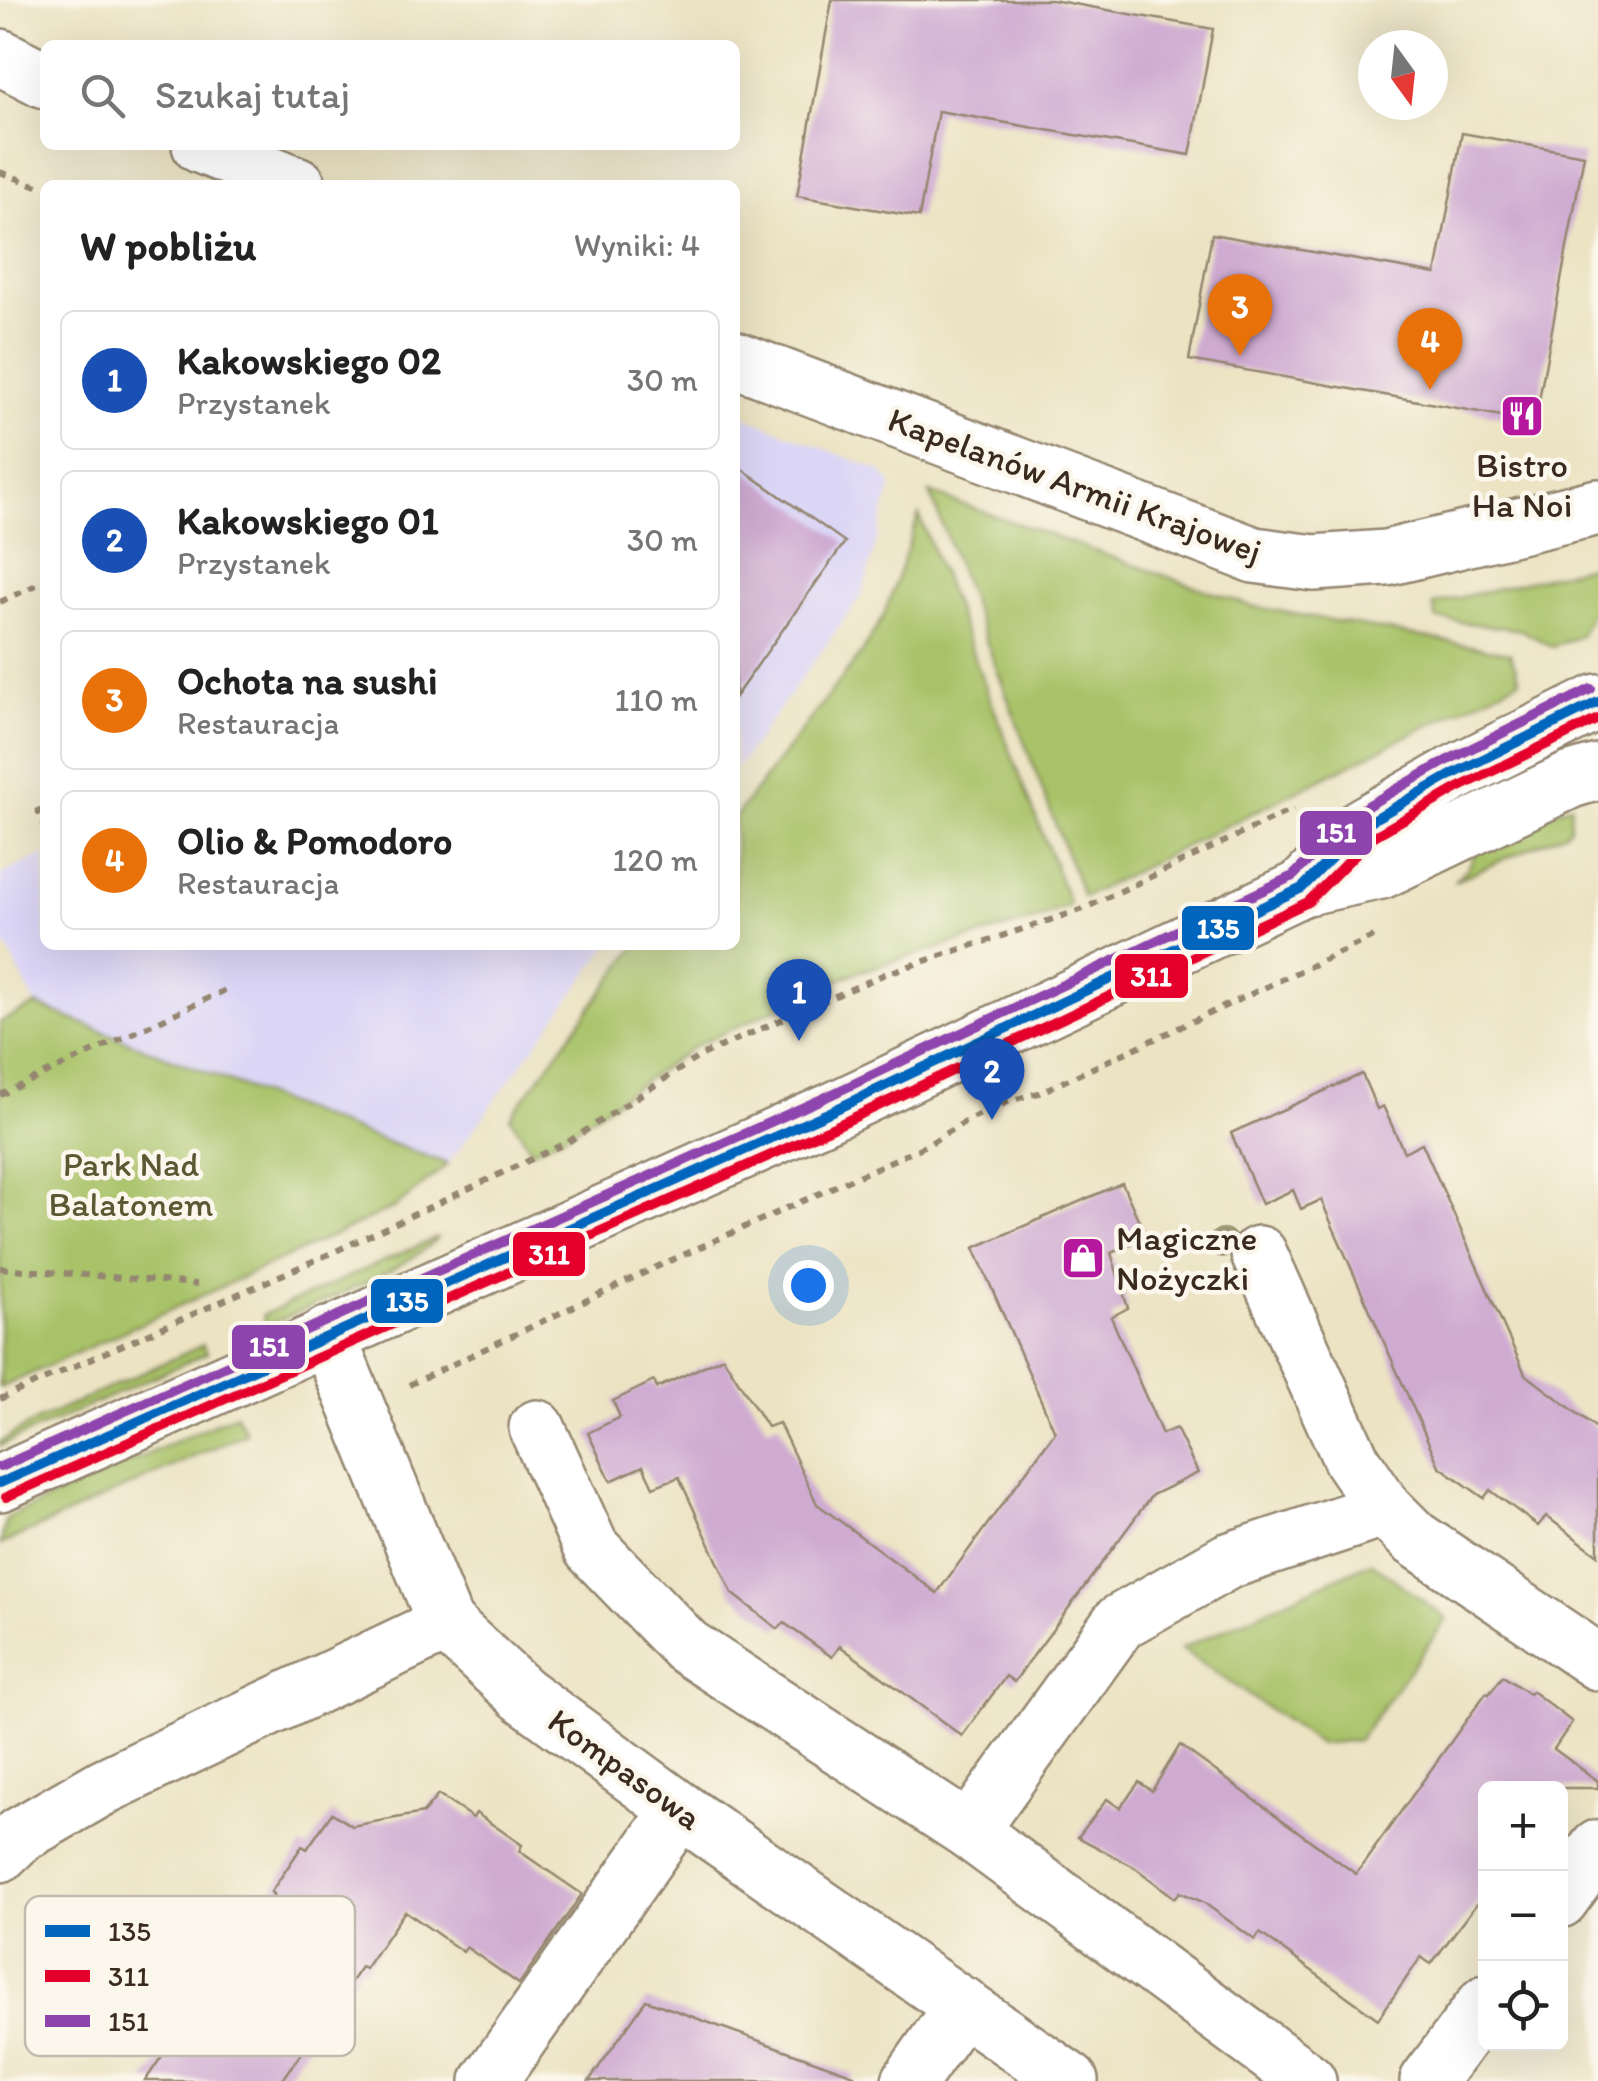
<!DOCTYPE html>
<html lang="pl">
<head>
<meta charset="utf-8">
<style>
  :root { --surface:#fff; --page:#f6f6f6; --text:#222; --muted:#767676; --line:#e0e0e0; --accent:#2563eb }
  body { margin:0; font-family:Itim,sans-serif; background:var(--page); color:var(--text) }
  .controls { position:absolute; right:30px; bottom:30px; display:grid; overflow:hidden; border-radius:15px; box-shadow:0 10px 40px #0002 }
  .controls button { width:90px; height:90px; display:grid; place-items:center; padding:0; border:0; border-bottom:2px solid var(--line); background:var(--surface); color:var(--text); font:50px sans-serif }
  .compass { position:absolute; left:1358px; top:30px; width:90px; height:90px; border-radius:50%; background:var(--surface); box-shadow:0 10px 40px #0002; rotate:165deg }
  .you { position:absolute; left:808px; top:1285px; width:35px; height:35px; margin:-25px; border:8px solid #fff; border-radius:50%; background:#1a73e8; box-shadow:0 0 0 15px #1a73e833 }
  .badge { display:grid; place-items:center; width:65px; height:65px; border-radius:50%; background:var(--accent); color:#fff; font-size:32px; font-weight:700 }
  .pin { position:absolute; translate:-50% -82px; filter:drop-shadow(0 2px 5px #0008) }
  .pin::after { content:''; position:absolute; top:52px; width:35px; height:30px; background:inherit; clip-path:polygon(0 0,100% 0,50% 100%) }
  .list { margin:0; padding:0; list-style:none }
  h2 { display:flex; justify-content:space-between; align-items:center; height:130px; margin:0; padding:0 40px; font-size:42px }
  h2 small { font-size:32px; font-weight:400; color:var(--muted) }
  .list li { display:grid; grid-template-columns:65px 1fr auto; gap:30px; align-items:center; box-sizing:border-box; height:140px; margin:0 20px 20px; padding:0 20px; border:2px solid var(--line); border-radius:15px }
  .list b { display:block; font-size:38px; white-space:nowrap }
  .list p { margin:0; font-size:32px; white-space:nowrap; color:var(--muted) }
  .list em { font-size:32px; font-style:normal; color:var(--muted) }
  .icon { flex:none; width:55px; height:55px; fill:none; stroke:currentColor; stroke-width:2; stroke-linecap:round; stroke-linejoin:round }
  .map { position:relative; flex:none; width:1598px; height:2081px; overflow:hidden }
  .search { position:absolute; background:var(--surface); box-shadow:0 10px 40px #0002; left:40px; top:40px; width:700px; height:110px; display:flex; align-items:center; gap:25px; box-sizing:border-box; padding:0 35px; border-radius:15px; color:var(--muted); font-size:38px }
  .panel { position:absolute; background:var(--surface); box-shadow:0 10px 40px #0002; left:40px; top:180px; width:700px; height:770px; border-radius:15px }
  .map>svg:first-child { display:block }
  .built { fill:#dcd6f6 }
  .green { fill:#a8c268; stroke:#727643; stroke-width:2.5 }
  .building { fill:#cfabd2 }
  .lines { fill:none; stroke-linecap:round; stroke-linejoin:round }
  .minor-casing { stroke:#948670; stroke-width:60 }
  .path { stroke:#948670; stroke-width:6; stroke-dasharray:8 8; stroke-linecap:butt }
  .minor { stroke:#fff; stroke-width:55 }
  .bus-1-casing { stroke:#fbf7ec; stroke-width:18 }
  .bus-2-casing { stroke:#fbf7ec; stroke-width:18 }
  .bus-3-casing { stroke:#fbf7ec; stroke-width:18 }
  .bus-1 { stroke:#0065bd; stroke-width:10 }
  .bus-2 { stroke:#e4002b; stroke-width:10 }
  .bus-3 { stroke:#8e44ad; stroke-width:10 }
  .tree { fill:#9d9774 }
  .labels { text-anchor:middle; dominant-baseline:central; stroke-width:9; stroke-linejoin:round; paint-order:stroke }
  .poi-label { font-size:35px; fill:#3b2a1e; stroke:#fbf7ec }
  .street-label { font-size:35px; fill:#3b2a1e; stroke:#fbf7ec }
  .park-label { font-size:35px; fill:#5c5834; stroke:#fbf7ec }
  .key { fill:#fbf7ec; stroke:#c1baae; stroke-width:2.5 }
  .key-label { font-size:28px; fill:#3b2a1e }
  .line-badge { stroke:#fbf7ec; stroke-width:4 }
  .badge-label { font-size:28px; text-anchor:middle; font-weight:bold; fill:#fff }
</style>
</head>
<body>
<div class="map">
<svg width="1598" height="2081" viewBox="0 0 1598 2081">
  <rect width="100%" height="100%" fill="#fbf7ec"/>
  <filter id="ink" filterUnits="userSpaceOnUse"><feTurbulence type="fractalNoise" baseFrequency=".01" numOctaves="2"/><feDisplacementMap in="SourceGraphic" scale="20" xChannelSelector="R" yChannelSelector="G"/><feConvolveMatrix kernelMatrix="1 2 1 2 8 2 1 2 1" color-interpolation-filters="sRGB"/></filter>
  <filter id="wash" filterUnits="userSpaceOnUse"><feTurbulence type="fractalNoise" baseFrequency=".0048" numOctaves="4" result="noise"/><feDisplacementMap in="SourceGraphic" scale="40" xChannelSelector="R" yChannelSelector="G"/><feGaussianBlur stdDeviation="2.25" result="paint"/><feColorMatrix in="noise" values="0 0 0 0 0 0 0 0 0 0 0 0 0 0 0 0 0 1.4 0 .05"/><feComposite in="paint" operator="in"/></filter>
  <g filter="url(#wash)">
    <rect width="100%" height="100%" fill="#ece3c3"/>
    <g class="built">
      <path d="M735,413L881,471L892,484L862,595L735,770Z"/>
      <path d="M45,854V945H609L448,1164L342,1126L36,1005L0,934V875Z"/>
    </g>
    <g class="green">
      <path d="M930,493L1251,606L1510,653L1520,680L1083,897Z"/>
      <path d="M919,515L1070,905L1037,919L854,973L695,1046L570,1132L532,1151L510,1117L637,945H735V817L862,652L884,615Z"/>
      <path d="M1598,564V601L1580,636L1553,647L1521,630L1436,619L1433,604Z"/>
      <path d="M1571,804L1570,827L1564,833L1454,881L1469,867L1477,846Z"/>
      <path d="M36,1005L342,1126L448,1164L396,1207L0,1388V1022Z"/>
      <path d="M438,1237C411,1269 308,1307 266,1326L263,1315Z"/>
      <path d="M203,1345L207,1353L0,1446V1442L36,1421Z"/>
      <path d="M236,1414L246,1433L0,1545L7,1518Z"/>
      <path d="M1371,1562L1447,1619L1358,1740L1320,1744L1181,1649Z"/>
    </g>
    <g id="blocks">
      <g class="building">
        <path d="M832,0H1052L1213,29L1190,155L938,111L919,217L797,196Z"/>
        <path d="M1462,133L1584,155L1535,422L1189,360L1212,234L1436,274Z"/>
        <path d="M735,464L845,542L735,697Z"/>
        <path d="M1362,1074L1377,1109L1383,1106L1404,1152L1422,1143L1525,1374L1598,1429V1555L1546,1516L1538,1526L1490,1490L1484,1498L1439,1466L1321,1200L1301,1209L1293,1190L1262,1204L1231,1133Z"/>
        <path d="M1122,1183L1146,1237L1111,1253L1128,1308L1111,1317L1162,1434L1176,1428L1198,1473L1152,1495L1014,1682L1006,1676L962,1736L840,1646L832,1657L784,1623L778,1629L732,1593L679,1477L653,1487L643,1466L611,1481L588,1433L620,1417L613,1401L654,1381L657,1388L723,1357L767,1427L779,1423L817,1504L937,1593L1055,1432L974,1248Z"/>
        <path d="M1503,1676L1529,1694L1532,1691L1572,1722L1554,1749L1598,1781V1788H1486V1891L1431,1964L1421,1957L1378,2019L1260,1933L1255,1940L1203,1902L1180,1892L1175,1898L1134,1867L1078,1837L1107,1799L1120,1808L1139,1782L1152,1791L1180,1745L1356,1874L1486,1693L1489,1694Z"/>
        <path d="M438,1795L473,1818L476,1813L522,1845L519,1851L582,1894L519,1984L466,1947L463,1952L405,1911L365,1969L361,1967L282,2081H145L179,2031L176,2028L209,1981L214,1984L274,1895L271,1892L302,1846L307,1849L332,1813L352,1826L423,1813Z"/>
        <path d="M646,2000L854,2075L852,2081H589Z"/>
      </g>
    </g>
  </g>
  <g filter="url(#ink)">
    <use href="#blocks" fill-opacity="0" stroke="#948670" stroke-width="2.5"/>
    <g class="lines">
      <g class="minor-casing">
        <g id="minor">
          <path d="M0,57L45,80"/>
          <path d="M200,145L298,185"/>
          <path d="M735,359L1254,555L1314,563L1386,558L1598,507"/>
          <path d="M1302,888L1362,826L1453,774L1598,702"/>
          <path d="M1259,1254L1351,1459L1385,1509L1414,1538L1598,1662"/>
          <path d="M327,1335L446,1624L522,1694L680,1810L1070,2081"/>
          <path d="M537,1428L591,1548L686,1646L969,1831L1308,2081"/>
          <path d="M0,1483L830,1112L1302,888L1381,871L1571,780L1598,772"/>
          <path d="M969,1831L1120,1622L1228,1561L1385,1509"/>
          <path d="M0,1854L20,1835L105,1786L446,1624"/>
          <path d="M1560,1900L1598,1848"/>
          <path d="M489,2081L680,1810"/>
          <path d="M910,2081L963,2005"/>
          <path d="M1428,2081L1486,2003"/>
        </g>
      </g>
      <g class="path">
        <path d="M0,172L45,189"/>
        <path d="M0,602L45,581"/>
        <path d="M37,808L45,827"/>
        <path d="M0,1095L230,988"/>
        <path d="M0,1268L197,1284"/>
        <path d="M409,1385L663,1264L929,1144C964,1121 998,1102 1039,1093L1375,936"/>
        <path d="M0,1399L336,1251L568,1142L700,1056L885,974L1081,910L1293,809"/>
      </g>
      <use href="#minor" class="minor"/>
      <g class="bus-1-casing">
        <path id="bus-1" d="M0,1483L830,1112L1302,888L1362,826L1453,774L1598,702"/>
      </g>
      <g class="bus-2-casing">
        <path id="bus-2" d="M6,1497L836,1126L1308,902L1371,838L1460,787L1598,719"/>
      </g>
      <g class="bus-3-casing">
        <path id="bus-3" d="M0,1467L824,1098L1293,876L1355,813L1446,761L1591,689"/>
      </g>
      <use href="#bus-1" class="bus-1"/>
      <use href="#bus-2" class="bus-2"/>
      <use href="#bus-3" class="bus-3"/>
    </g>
    <circle class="tree" cx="1223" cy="1243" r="15"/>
  </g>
  <defs>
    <g id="restaurant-square" transform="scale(2.25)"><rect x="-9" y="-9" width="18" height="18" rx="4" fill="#b5179e" stroke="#fbf7ec"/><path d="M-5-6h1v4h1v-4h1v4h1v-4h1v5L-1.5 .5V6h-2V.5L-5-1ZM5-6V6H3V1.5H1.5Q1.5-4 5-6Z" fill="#fff"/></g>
    <g id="shop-square" transform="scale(2.25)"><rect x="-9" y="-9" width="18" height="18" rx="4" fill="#b5179e" stroke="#fbf7ec"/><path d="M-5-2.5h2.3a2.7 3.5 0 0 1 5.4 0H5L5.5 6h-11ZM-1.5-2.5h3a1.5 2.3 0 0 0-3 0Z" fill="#fff"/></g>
  </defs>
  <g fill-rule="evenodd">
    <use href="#restaurant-square" x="1522" y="416"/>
    <use href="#shop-square" x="1083" y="1258"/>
  </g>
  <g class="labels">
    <g class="poi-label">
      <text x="1522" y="465">Bistro<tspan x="1522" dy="40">Ha Noi</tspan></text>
      <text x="1116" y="1238" text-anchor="start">Magiczne<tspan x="1116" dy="40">Nożyczki</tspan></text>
    </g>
    <g class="street-label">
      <text transform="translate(1075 485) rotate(20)">Kapelanów Armii Krajowej</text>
      <text transform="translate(625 1769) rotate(36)">Kompasowa</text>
    </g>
    <g class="park-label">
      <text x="131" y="1164">Park Nad<tspan x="131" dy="40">Balatonem</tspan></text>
    </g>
  </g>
  <rect x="25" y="1896" width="330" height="160" rx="15" class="key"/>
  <rect x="45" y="1925" width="45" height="12" fill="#0065bd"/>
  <rect x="45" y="1970" width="45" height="12" fill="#e4002b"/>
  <rect x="45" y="2015" width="45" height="12" fill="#8e44ad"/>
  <g class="key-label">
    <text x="108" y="1941">135</text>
    <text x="108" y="1986">311</text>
    <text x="108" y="2031">151</text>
  </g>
  <g class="line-badge">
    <rect x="1298" y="809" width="76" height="48" rx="10" fill="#8e44ad"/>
    <rect x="1180" y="904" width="76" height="48" rx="10" fill="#0065bd"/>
    <rect x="1113" y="952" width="77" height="48" rx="10" fill="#e4002b"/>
    <rect x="511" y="1230" width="76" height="48" rx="10" fill="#e4002b"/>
    <rect x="369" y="1277" width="76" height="48" rx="10" fill="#0065bd"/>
    <rect x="230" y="1323" width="77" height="48" rx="10" fill="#8e44ad"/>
  </g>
  <g class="badge-label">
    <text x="1336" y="842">151</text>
    <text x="1218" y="938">135</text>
    <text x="1151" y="986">311</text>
    <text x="549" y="1264">311</text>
    <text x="407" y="1311">135</text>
    <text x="269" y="1356">151</text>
  </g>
</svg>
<div class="controls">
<button>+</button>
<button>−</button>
<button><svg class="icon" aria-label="locate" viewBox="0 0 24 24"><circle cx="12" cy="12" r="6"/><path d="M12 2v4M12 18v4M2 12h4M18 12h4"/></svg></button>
</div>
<svg class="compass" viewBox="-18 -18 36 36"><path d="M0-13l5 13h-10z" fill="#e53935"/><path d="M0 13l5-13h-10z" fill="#767676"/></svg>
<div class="you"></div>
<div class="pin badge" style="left:799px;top:1041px;background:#1a4fb4">1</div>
<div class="pin badge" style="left:992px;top:1120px;background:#1a4fb4">2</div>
<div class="pin badge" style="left:1240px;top:356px;background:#e8710a">3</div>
<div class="pin badge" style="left:1430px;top:390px;background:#e8710a">4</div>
<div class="search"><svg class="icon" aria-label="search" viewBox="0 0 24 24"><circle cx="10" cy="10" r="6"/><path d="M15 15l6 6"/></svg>Szukaj tutaj</div>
<section class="panel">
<h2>W pobliżu<small>Wyniki: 4</small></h2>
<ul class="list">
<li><span class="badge" style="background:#1a4fb4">1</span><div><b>Kakowskiego 02</b><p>Przystanek</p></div><em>30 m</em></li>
<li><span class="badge" style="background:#1a4fb4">2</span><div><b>Kakowskiego 01</b><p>Przystanek</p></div><em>30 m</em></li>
<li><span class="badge" style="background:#e8710a">3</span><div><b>Ochota na sushi</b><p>Restauracja</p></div><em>110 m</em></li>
<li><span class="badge" style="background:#e8710a">4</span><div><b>Olio &amp; Pomodoro</b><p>Restauracja</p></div><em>120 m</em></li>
</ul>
</section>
</div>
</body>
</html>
